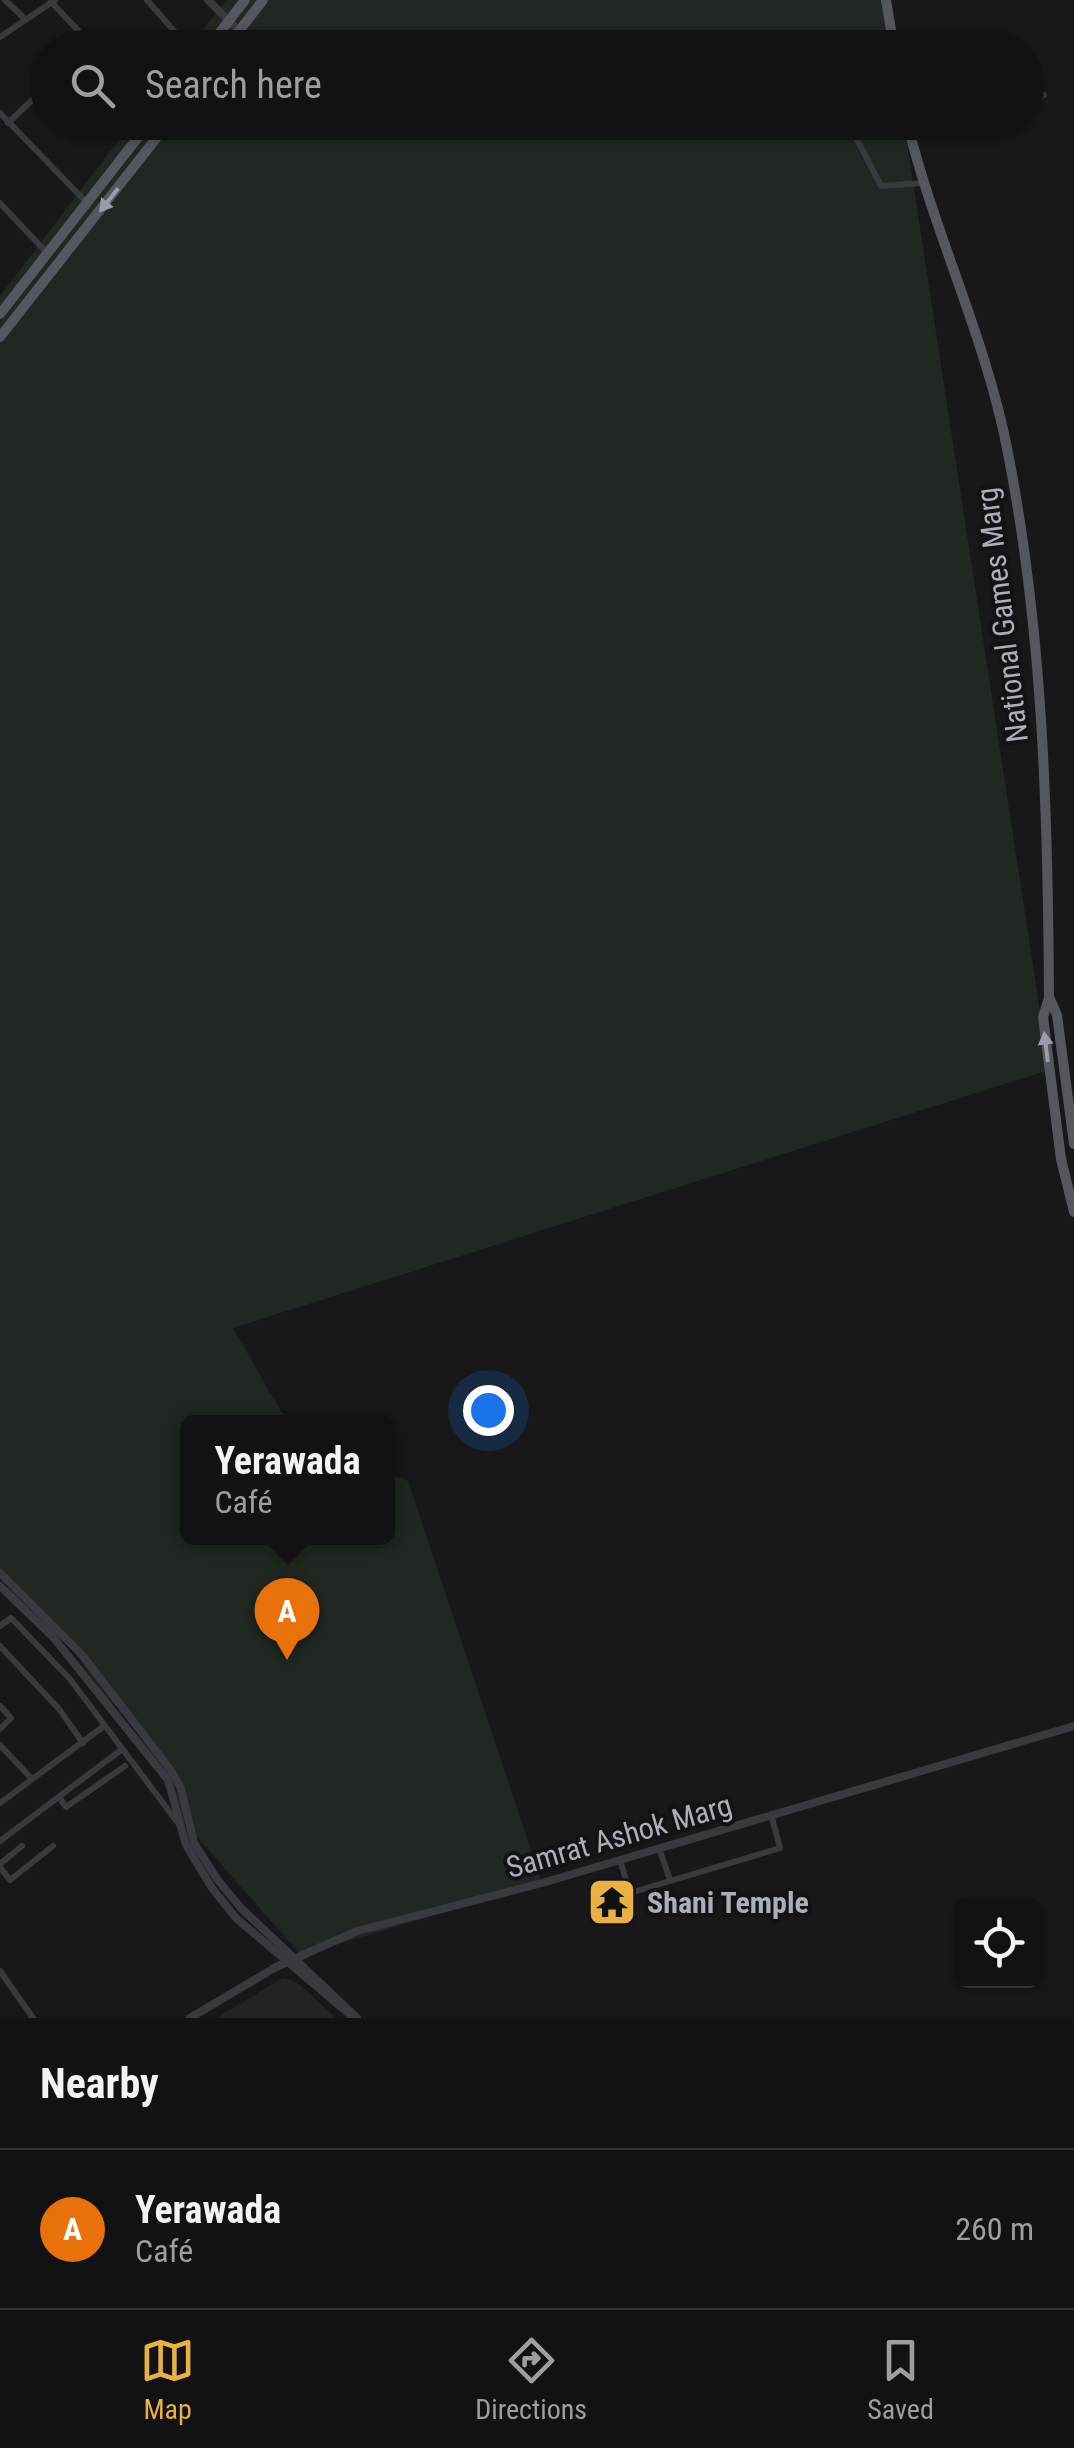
<!DOCTYPE html>
<html lang="en">
<head>
<meta charset="utf-8">
<style>
  :root { --surface:#121214; --page:#1f2022; --text:#f1f3f6; --muted:#9c9ea0; --line:#313234; --accent:#e8b142 }
  body { margin:0; font-family:"Roboto Condensed",sans-serif; background:var(--page); color:var(--text) }
  .controls { position:absolute; right:30px; bottom:30px; display:grid; overflow:hidden; border-radius:15px; box-shadow:0 2px 8px #0004 }
  .controls button { width:90px; height:90px; display:grid; place-items:center; padding:0; border:0; border-bottom:2px solid var(--line); background:var(--surface); color:var(--text); font:50px sans-serif }
  .you { position:absolute; left:488px; top:1410px; width:35px; height:35px; margin:-25px; border:8px solid #fff; border-radius:50%; background:#1a73e8; box-shadow:0 0 0 15px #1a73e833 }
  .badge { display:grid; place-items:center; width:65px; height:65px; border-radius:50%; background:var(--accent); color:#fff; font-size:32px; font-weight:700 }
  .pin { position:absolute; translate:-50% -82px; filter:drop-shadow(0 2px 5px #0008) }
  .pin::after { content:''; position:absolute; top:52px; width:35px; height:30px; background:inherit; clip-path:polygon(0 0,100% 0,50% 100%) }
  .popup { position:absolute; left:180px; top:1415px; width:215px; height:130px; box-sizing:border-box; display:grid; place-content:center; border-radius:15px; background:var(--surface); filter:drop-shadow(0 2px 8px #0005); font-size:32px; white-space:nowrap; color:var(--muted) }
  .popup b { font-size:38px; color:var(--text) }
  .popup::after { content:''; position:absolute; left:50%; top:100%; margin-left:-20px; border:20px solid transparent; border-top-color:var(--surface) }
  .list { margin:0; padding:0; list-style:none }
  h2 { display:flex; justify-content:space-between; align-items:center; height:130px; margin:0; padding:0 40px; font-size:42px }
  h2 small { font-size:32px; font-weight:400; color:var(--muted) }
  .list li { display:grid; grid-template-columns:65px 1fr auto; gap:30px; align-items:center; box-sizing:border-box; height:160px; padding:0 40px; border-top:2px solid var(--line) }
  .list b { display:block; font-size:38px; white-space:nowrap }
  .list p { margin:0; font-size:32px; white-space:nowrap; color:var(--muted) }
  .list em { font-size:32px; font-style:normal; color:var(--muted) }
  .icon { flex:none; width:55px; height:55px; fill:none; stroke:currentColor; stroke-width:2; stroke-linecap:round; stroke-linejoin:round }
  .map { position:relative; flex:none; width:1074px; height:2018px; overflow:hidden }
  .search { position:absolute; background:var(--surface); box-shadow:0 2px 8px #0004; left:30px; right:30px; top:30px; height:110px; display:flex; align-items:center; gap:25px; box-sizing:border-box; padding:0 35px; border-radius:55px; color:var(--muted); font-size:38px }
  .sheet { height:290px; background:var(--surface) }
  nav { display:flex; justify-content:space-around; align-items:center; box-sizing:border-box; height:140px; border-top:2px solid var(--line); background:var(--surface); font-size:28px; color:var(--muted) }
  nav a { display:grid; justify-items:center; gap:5px }
  nav .on { color:var(--accent) }
  .map>svg:first-child { display:block }
  .built { fill:#242427 }
  .green { fill:#202821 }
  .lines { fill:none; stroke-linecap:round; stroke-linejoin:round }
  .minor { stroke:#393a3f; stroke-width:6 }
  .tertiary { stroke:#393a3f; stroke-width:8 }
  .primary { stroke:#55575e; stroke-width:10 }
  .oneway { fill:#9a9da7 }
  .labels { text-anchor:middle; dominant-baseline:central; stroke-width:8; stroke-linejoin:round; paint-order:stroke }
  .street-label { font-size:30px; fill:#abafb9; stroke:#131315 }
  .poi-label { font-size:30px; font-weight:bold; fill:#abafb9; stroke:#131315; text-anchor:start }
</style>
</head>
<body>
<div class="map">
<svg width="1074" height="2018" viewBox="0 0 1074 2018">
  <rect width="100%" height="100%" fill="#18181a"/>
  <path class="built" d="M283,1978L298,1983L336,2018H217Z"/>
  <g class="green">
    <path d="M226,0H886L893,48H189Z"/>
    <path d="M132,123H904L1049,1070L233,1328L287,1422H187V1538H387V1472L408,1481L542,1883L301,1955L174,1811L170,1794L178,1789L134,1718L108,1701L59,1629L0,1575V296Z"/>
  </g>
  <g class="lines">
    <g class="minor">
      <path d="M5,0L25,19"/>
      <path d="M147,0L189,48"/>
      <path d="M51,2L95,48"/>
      <path d="M0,37L55,0"/>
      <path d="M1026,100L1044,95"/>
      <path d="M0,113L86,202"/>
      <path d="M848,122L881,186L924,183"/>
      <path d="M8,123L48,85"/>
      <path d="M944,123L946,122"/>
      <path d="M0,203L47,253"/>
      <path d="M0,1626L11,1618L70,1679L178,1823"/>
      <path d="M0,1646L59,1709L83,1743"/>
      <path d="M0,1706L11,1718L0,1729"/>
      <path d="M0,1745L32,1779"/>
      <path d="M59,1797L66,1807L125,1766"/>
      <path d="M0,1803L104,1726"/>
      <path d="M0,1841L121,1750"/>
      <path d="M659,1848L670,1880"/>
      <path d="M620,1860L630,1893L780,1848L771,1814"/>
      <path d="M0,1864L22,1846"/>
      <path d="M0,1867L10,1880L53,1846"/>
      <path d="M0,1971L33,2018"/>
    </g>
    <g class="tertiary">
      <path d="M208,0L239,31"/>
      <path d="M0,1573L83,1656L172,1772L181,1789L194,1843L217,1879L240,1907L357,2018"/>
      <path d="M0,1586L53,1637L168,1780L186,1845L212,1888L236,1918L354,2018"/>
      <path d="M190,2018L276,1967L357,1931L542,1883L1074,1726"/>
    </g>
    <g class="primary">
      <path d="M886,0L894,48"/>
      <path d="M208,48L245,0"/>
      <path d="M226,48L263,0"/>
      <path d="M907,122C934,233 985,336 1007,448C1043,629 1048,814 1049,998L1043,1017L1061,1159L1074,1212"/>
      <path d="M0,314L150,122"/>
      <path d="M0,337L169,122"/>
      <path d="M1050,999L1057,1015L1074,1144"/>
    </g>
  </g>
  <defs><path id="oneway-solid" d="M-6-.8H1V-3.2L6.5 0L1 3.2V.8H-6Z" transform="scale(2.5)"/></defs>
  <g class="oneway">
    <use href="#oneway-solid" transform="translate(109 200) rotate(128)"/>
    <use href="#oneway-solid" transform="translate(1046 1047) rotate(-97)"/>
  </g>
  <defs>
    <g id="temple-square" transform="scale(2.5)"><rect x="-9" y="-9" width="18" height="18" rx="4" fill="#e8b142" stroke="#131315"/><path d="M0-6L5-2H3V0L6.5 2.5H4V6H1.5V3h-3V6H-4V2.5H-6.5L-3 0V-2H-5Z" fill="#111"/></g>
  </defs>
  <g fill-rule="evenodd">
    <use href="#temple-square" x="612" y="1902"/>
  </g>
  <g class="labels">
    <g class="street-label">
      <text transform="translate(1002 615) rotate(-97)">National Games Marg</text>
      <text transform="translate(619 1836) rotate(-16)">Samrat Ashok Marg</text>
    </g>
    <g class="poi-label">
      <text x="647" y="1902">Shani Temple</text>
    </g>
  </g>
</svg>
<div class="controls">
<button><svg class="icon" aria-label="locate" viewBox="0 0 24 24"><circle cx="12" cy="12" r="6"/><path d="M12 2v4M12 18v4M2 12h4M18 12h4"/></svg></button>
</div>
<div class="you"></div>
<div class="pin badge" style="left:287px;top:1660px;background:#e8710a">A</div>
<div class="popup"><b>Yerawada</b>Café</div>
<div class="search"><svg class="icon" aria-label="search" viewBox="0 0 24 24"><circle cx="10" cy="10" r="6"/><path d="M15 15l6 6"/></svg>Search here</div>
</div>
<section class="sheet">
<h2>Nearby<small></small></h2>
<ul class="list">
<li><span class="badge" style="background:#e8710a">A</span><div><b>Yerawada</b><p>Café</p></div><em>260 m</em></li>
</ul>
</section>
<nav>
<a class="on"><svg class="icon" aria-label="map" viewBox="0 0 24 24"><path d="M3 6l6-2 6 2 6-2v14l-6 2-6-2-6 2zM9 4v14M15 6v14"/></svg>Map</a>
<a><svg class="icon" aria-label="directions" viewBox="0 0 24 24"><path d="M12 3l9 9-9 9-9-9zM9 14v-3h6M13 9l2 2-2 2"/></svg>Directions</a>
<a><svg class="icon" aria-label="saved" viewBox="0 0 24 24"><path d="M7 4h10v16l-5-4-5 4z"/></svg>Saved</a>
</nav>
</body>
</html>
